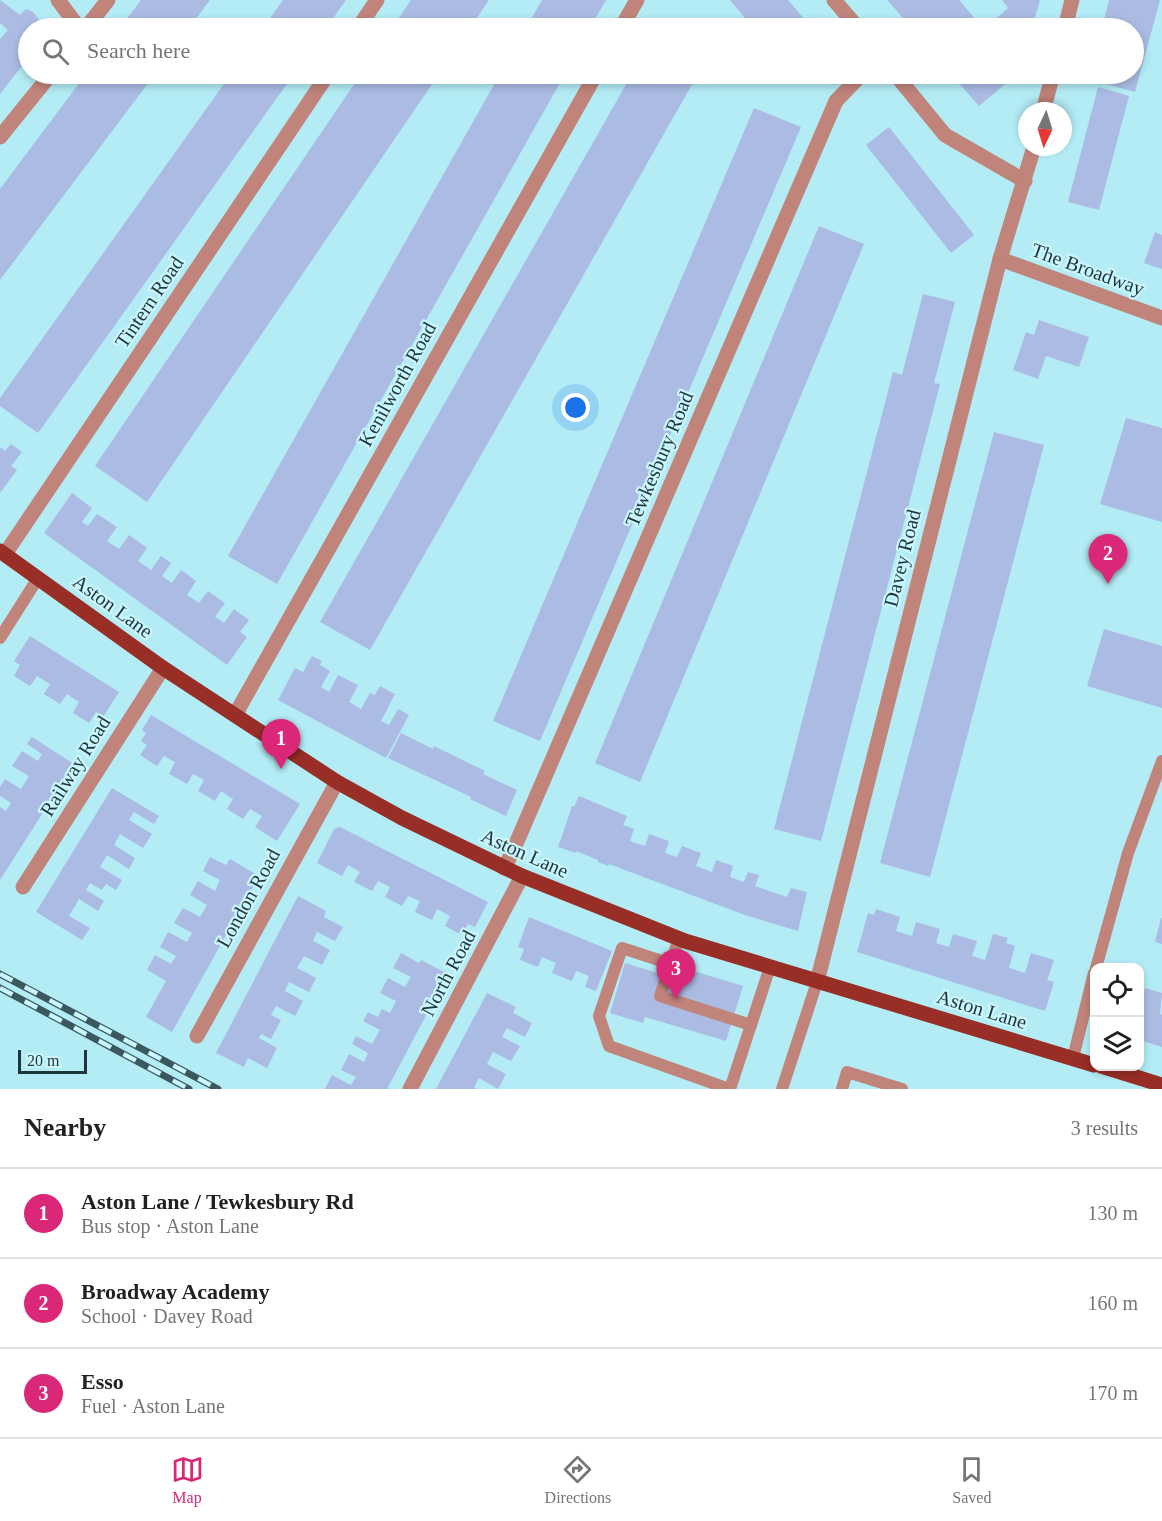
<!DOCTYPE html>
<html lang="en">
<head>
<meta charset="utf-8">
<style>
  :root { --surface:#fff; --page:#f2f2f2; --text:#202124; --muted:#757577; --line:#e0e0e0; --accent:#db2777 }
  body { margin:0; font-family:"Times New Roman",serif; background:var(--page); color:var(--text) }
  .controls { position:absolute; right:18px; bottom:18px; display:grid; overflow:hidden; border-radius:12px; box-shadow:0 3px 9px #0003 }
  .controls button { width:54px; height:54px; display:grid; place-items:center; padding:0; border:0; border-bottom:2px solid var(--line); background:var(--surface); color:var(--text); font:30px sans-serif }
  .compass { position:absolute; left:1018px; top:102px; width:54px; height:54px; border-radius:50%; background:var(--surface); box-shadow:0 3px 9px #0003; rotate:184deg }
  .scale { position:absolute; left:18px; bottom:15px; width:69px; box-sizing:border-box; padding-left:6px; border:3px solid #1e3539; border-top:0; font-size:16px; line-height:21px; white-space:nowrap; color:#1e3539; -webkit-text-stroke:4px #caf7fe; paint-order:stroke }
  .you { position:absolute; left:576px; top:408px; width:21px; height:21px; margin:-15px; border:4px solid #fff; border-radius:50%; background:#1a73e8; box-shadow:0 0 0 9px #1a73e833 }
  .badge { display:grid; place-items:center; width:39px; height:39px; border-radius:50%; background:var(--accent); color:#fff; font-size:20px; font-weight:700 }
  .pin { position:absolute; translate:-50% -50px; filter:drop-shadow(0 2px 3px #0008) }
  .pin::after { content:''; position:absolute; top:32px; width:21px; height:18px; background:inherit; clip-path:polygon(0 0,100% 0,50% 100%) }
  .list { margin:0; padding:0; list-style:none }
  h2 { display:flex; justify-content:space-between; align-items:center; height:78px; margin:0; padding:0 24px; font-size:26px }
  h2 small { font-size:20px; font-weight:400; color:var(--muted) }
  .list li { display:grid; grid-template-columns:39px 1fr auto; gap:18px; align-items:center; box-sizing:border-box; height:90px; padding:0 24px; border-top:2px solid var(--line) }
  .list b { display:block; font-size:22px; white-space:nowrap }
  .list p { margin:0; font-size:20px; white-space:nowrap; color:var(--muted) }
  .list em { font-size:20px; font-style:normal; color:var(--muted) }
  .icon { flex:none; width:33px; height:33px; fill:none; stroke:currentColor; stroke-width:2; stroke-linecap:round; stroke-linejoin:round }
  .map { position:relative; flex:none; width:1162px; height:1089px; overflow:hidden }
  .search { position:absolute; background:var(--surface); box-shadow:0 3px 9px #0003; left:18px; right:18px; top:18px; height:66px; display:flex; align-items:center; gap:15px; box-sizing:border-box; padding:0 21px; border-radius:33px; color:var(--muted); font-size:22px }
  .sheet { height:348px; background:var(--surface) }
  nav { display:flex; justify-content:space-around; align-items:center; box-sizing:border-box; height:84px; border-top:2px solid var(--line); background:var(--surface); font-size:16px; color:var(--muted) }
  nav a { display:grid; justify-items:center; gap:3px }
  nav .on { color:var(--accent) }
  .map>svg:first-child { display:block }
  .building { fill:#abbbe3 }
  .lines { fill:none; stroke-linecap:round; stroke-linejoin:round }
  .service { stroke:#c0847b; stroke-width:12 }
  .minor { stroke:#c0847b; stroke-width:15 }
  .primary { stroke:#982e25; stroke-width:15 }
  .rail-casing { stroke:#3a585d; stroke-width:7 }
  .rail { stroke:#caf7fe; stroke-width:4.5; stroke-dasharray:14; stroke-linecap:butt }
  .labels { text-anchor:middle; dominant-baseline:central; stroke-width:4.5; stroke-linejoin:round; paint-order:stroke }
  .street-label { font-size:20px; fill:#1e3539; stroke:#caf7fe }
</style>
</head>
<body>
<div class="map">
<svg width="1162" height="1089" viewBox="0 0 1162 1089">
  <rect width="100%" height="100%" fill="#b3ecf5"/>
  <g class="building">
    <path d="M0,0L20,15L26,9L33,12L45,28H28V58L0,94V39L8,30L0,23Z"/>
    <path d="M141,0H210L189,28H120Z"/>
    <path d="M283,0H346L326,28H263Z"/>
    <path d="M411,0H489L470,28H392Z"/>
    <path d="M542,0H606L590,28H526Z"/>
    <path d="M730,0H788L812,28H753Z"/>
    <path d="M887,0H959L983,28H912Z"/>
    <path d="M1002,0H1040L1032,28H985L1008,8Z"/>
    <path d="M1109,0H1160L1135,92L1088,79L1090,74H1134V28H1102Z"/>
    <path d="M86,74H155L0,280V189Z"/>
    <path d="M231,74H294L38,433L0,406V398Z"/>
    <path d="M361,74H439L147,502L95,466Z"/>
    <path d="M500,74H565L277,584L228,556Z"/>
    <path d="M632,74H698L370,650L320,622Z"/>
    <path d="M951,74H1013L1010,80L979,106Z"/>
    <path d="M1098,87L1129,96L1099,210L1068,202Z"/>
    <path d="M754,108L801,127L540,741L493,721Z"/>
    <path d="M889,127L974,235L951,253L866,145Z"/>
    <path d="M819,226L864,244L640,782L595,763Z"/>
    <path d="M1155,232L1162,235V269L1144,263Z"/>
    <path d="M923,294L955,302L934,383L940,384L821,841L774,829L893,372L902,375Z"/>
    <path d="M1039,320L1089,337L1079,367L1046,356L1038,379L1013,370L1026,332L1034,335Z"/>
    <path d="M1126,418L1162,428V522L1100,504Z"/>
    <path d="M994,432L1044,445L930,877L880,863Z"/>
    <path d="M11,444L22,452L11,466L17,470L0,493V447L5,451Z"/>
    <path d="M72,493L92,508L82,522L88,526L97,514L117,527L107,541L119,549L129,535L147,548L138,561L151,570L161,556L171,563L162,576L172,583L181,570L196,581L187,595L199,603L208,591L225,603L215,617L224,623L234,609L249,620L240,632L247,637L227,665L44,533Z"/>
    <path d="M1104,629L1162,646V708L1087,686Z"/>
    <path d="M30,636L119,692L103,717L96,712L89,723L73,713L79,702L67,694L60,704L44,694L50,684L37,676L30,686L14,676L20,665L14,661Z"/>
    <path d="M312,656L322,661L320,665L330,671L321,687L329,692L338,675L358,685L349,702L361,709L370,693L375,695L380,686L395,694L381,721L389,725L398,709L409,715L386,758L278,700L295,668L303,672Z"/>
    <path d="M151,715L300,804L277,841L255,827L262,816L250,809L243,819L227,809L233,799L221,791L215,801L198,791L204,780L193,774L187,784L169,774L175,762L164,756L157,766L140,755L147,745L141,741L146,733L142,730Z"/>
    <path d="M401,733L433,749L434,746L485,771L483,774L517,790L506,816L470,799L471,797L388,758Z"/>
    <path d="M32,737L74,764L0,880V807L6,811L11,803L0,796V787L5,779L21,789L29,776L12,766L22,751L38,761L42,754L27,744Z"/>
    <path d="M112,788L159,816L154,824L134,812L129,820L152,834L143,848L120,834L114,845L135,858L129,869L107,855L100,867L122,880L116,890L106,884L102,890L90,883L86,890L104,901L98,911L79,899L69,916L90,928L82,940L36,912Z"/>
    <path d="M579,796L627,816L623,825L634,829L630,841L645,846L649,834L669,841L665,853L677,857L682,846L701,853L696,866L712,872L716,860L733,866L730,877L744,882L748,872L759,875L755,886L787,897L791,888L807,892L798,931L745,915L609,864L608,866L598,862V860L576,851V853L558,847L572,806L574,807Z"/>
    <path d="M340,827L488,902L475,927L468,924L462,935L445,926L450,916L437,909L432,920L415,912L420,901L408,896L402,906L385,897L390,887L378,881L372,891L354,882L360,872L348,865L342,876L317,863L334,829Z"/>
    <path d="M210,857L226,865L230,859L259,876L172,1032L146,1017L166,981L147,970L155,955L171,964L176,956L160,947L168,932L187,942L192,933L174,923L183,908L200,917L207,905L190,895L198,881L215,891L220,880L203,871Z"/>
    <path d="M298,896L326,911L324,917L343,927L335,941L317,932L313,941L330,950L322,965L304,956L297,968L316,978L309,992L289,982L285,991L303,1001L295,1016L276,1006L271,1015L281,1020L271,1039L261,1034L259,1038L277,1048L267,1068L248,1058L244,1067L216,1053Z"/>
    <path d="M876,909L900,917L896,931L912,936L916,922L940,929L936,943L949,947L953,934L977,941L972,956L985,960L993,934L1008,938L1006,943L1015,946L1009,968L1025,973L1031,953L1054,960L1047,980L1054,982L1045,1011L857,952L868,913L874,915Z"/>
    <path d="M529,917L612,951L596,991L585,987L589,976L576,971L572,981L552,973L556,963L542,957L538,967L520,960L524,949L518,947Z"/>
    <path d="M1161,918H1162V944L1155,942Z"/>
    <path d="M401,953L419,963L421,960L448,974L387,1089H325L332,1075L351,1085L356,1077L341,1070L349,1054L364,1062L368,1053L352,1044L356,1036L372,1044L380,1030L363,1021L368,1012L378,1017L382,1009L390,1013L396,1001L380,993L388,978L405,987L411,977L393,968Z"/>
    <path d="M625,963L683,981L687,969L743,986L726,1041L645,1017L643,1023L610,1013Z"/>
    <path d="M1145,988L1162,993L1160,1014L1162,1015V1047L1140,1040V1005Z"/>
    <path d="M487,993L516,1007L513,1013L532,1023L525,1037L507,1028L502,1037L520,1046L511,1061L493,1052L487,1064L506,1074L498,1089L479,1078L474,1087L477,1089H436Z"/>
  </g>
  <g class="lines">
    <g class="service">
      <path d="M0,638L38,578"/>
      <path d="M679,938L660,996L751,1025L770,967"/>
      <path d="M671,964L622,948L599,1016L609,1046L729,1089"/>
      <path d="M1096,968L1128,853L1162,761"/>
      <path d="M1073,1058L1094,973"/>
      <path d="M730,1089L751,1025"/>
      <path d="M782,1089L817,982"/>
      <path d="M842,1089L847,1072L902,1089"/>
    </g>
    <g class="minor">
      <path d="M58,0L79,28"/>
      <path d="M834,0L858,28"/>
      <path d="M86,28L108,0"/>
      <path d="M358,28L377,0"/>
      <path d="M621,28L637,0"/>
      <path d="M1065,28L1072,0"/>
      <path d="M895,74L945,135L1025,181"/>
      <path d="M1043,111L1053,74"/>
      <path d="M0,137L51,74"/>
      <path d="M1000,259L1162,318"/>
      <path d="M5,554L328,74"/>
      <path d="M235,715L596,74"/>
      <path d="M504,868L512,853L836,101L862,74"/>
      <path d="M23,887L163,668"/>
      <path d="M817,982L1000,259L1034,147"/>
      <path d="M197,1036L337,782"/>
      <path d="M410,1089L522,876"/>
    </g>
    <g class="primary">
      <path d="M0,551L163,668L337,782L402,818L522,876L685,941L1094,1065"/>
      <path d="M1101,1066L1162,1085"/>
    </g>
    <g class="rail-casing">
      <g id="rail">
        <path d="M0,974L218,1089"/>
        <path d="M0,988L189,1089"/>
      </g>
    </g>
    <use href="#rail" class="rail"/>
  </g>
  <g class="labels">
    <g class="street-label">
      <text transform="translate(1088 269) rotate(20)">The Broadway</text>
      <text transform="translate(149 302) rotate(-56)">Tintern Road</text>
      <text transform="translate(397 384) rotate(-61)">Kenilworth Road</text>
      <text transform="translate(659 459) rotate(-67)">Tewkesbury Road</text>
      <text transform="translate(902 558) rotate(-76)">Davey Road</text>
      <text transform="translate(113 606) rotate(36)">Aston Lane</text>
      <text transform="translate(75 766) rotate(-58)">Railway Road</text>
      <text transform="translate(525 853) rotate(24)">Aston Lane</text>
      <text transform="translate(248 898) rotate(-61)">London Road</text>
      <text transform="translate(448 973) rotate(-62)">North Road</text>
      <text transform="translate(982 1009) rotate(17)">Aston Lane</text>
    </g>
  </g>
</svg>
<div class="controls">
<button><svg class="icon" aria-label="locate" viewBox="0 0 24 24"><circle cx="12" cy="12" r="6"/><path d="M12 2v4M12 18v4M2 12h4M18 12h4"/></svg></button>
<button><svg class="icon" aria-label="layers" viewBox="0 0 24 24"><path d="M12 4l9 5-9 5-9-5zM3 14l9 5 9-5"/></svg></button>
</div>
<svg class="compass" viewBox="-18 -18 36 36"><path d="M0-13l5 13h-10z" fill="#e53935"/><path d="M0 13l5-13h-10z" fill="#757577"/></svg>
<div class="scale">20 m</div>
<div class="you"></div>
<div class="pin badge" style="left:281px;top:769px">1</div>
<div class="pin badge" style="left:1108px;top:584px">2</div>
<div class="pin badge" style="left:676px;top:999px">3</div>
<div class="search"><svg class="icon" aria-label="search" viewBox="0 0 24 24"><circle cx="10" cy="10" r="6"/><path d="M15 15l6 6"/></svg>Search here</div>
</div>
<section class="sheet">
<h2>Nearby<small>3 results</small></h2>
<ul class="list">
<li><span class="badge">1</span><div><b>Aston Lane / Tewkesbury Rd</b><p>Bus stop · Aston Lane</p></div><em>130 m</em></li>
<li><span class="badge">2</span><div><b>Broadway Academy</b><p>School · Davey Road</p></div><em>160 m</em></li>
<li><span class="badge">3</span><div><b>Esso</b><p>Fuel · Aston Lane</p></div><em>170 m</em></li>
</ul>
</section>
<nav>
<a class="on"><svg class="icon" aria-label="map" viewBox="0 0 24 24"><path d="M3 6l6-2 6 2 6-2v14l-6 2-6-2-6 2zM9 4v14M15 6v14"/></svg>Map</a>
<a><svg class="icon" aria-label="directions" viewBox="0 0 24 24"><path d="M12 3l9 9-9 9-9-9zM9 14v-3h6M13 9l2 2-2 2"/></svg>Directions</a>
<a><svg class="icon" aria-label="saved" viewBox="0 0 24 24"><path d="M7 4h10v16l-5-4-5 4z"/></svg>Saved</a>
</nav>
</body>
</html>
